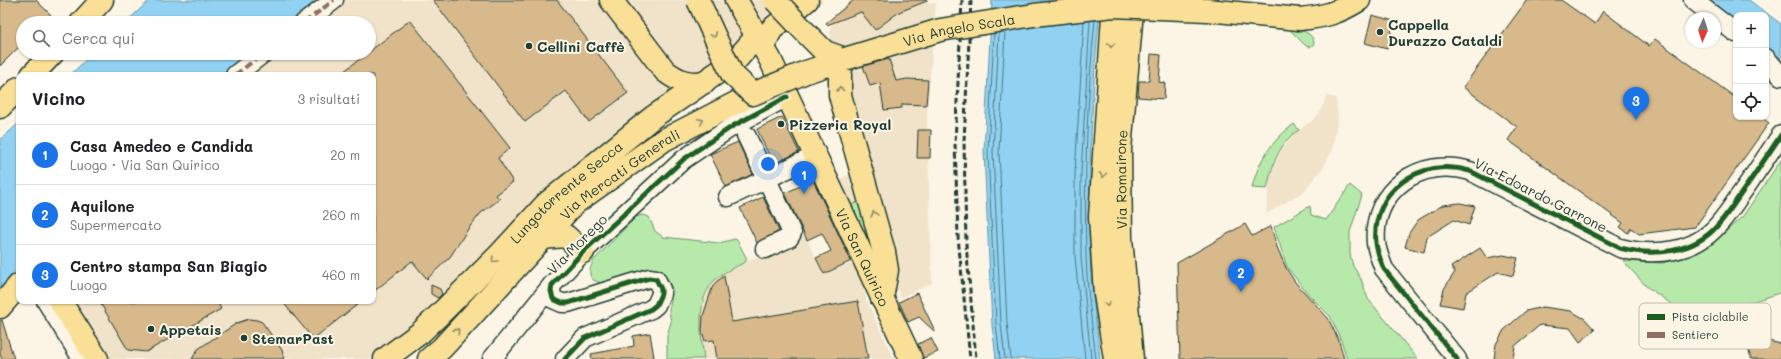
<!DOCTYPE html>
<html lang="it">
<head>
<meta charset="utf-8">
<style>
  :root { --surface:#fff; --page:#f6f6f6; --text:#202124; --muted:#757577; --line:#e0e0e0; --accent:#1a73e8 }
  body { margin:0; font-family:Mali,sans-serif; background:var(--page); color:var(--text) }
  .controls { position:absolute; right:12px; top:12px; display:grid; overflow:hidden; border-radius:8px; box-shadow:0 1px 3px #0004 }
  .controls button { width:36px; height:36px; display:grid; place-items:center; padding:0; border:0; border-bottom:1px solid var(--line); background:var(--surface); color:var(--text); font:20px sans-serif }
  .compass { position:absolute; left:1685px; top:12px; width:36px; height:36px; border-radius:50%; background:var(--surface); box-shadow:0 1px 3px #0004; rotate:183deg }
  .you { position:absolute; left:768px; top:164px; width:14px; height:14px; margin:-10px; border:3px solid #fff; border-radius:50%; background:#1a73e8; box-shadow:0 0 0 6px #1a73e833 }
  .badge { display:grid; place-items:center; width:26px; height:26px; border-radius:50%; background:var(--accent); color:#fff; font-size:13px; font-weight:700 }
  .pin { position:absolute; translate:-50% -33px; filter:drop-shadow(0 1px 2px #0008) }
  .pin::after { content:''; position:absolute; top:21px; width:14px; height:12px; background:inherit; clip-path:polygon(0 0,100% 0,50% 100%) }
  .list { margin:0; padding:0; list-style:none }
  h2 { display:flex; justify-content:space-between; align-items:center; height:52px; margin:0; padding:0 16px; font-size:17px }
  h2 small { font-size:13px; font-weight:400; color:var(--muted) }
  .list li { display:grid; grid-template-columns:26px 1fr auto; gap:12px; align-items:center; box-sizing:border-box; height:60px; padding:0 16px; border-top:1px solid var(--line) }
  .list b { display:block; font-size:15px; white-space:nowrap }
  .list p { margin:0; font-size:13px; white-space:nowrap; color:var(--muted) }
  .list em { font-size:13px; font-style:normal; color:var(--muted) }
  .icon { flex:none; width:22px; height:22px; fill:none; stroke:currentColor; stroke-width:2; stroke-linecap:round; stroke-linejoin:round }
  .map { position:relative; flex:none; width:1781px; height:359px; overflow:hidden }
  .search { position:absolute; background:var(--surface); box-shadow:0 1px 3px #0004; left:16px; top:16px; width:360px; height:44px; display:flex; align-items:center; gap:10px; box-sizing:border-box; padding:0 14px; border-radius:22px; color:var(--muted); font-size:15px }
  .panel { position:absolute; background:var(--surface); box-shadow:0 1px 3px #0004; left:16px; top:72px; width:360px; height:232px; border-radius:8px }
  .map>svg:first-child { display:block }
  .built { fill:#f1e3ca }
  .green { fill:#b7e9aa; stroke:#6b936f }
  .water { fill:#91d2f2; stroke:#6396a6 }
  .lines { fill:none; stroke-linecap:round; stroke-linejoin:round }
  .shore { stroke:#4d7980; stroke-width:1 }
  .building { fill:#d7b98b; stroke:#1f3d34 }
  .minor-casing { stroke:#1f3d34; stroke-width:21 }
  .major-casing { stroke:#1f3d34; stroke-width:25 }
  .minor { stroke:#fcf5e5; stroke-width:18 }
  .major { stroke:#fadf96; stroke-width:22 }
  .rail { stroke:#1f3d34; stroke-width:3; stroke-dasharray:6 3; stroke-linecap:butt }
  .major-bridge-casing { stroke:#1f3d34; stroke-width:25; stroke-linecap:butt }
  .major-bridge { stroke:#fadf96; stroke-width:22 }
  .quiet { stroke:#8d6e63; stroke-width:4; stroke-dasharray:8 4; stroke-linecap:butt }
  .cycleway-casing { stroke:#fcf5e5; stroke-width:8 }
  .cycleway { stroke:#1b5e20; stroke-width:5 }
  .oneway { stroke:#8c8e65 }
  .poi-dot { fill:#1f3d34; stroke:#fcf5e5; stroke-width:1.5 }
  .labels { text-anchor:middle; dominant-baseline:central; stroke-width:4; stroke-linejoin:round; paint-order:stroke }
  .poi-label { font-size:14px; font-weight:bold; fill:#1f3d34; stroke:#fcf5e5; text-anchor:start }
  .street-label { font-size:14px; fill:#1f3d34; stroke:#fcf5e5 }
  .key { fill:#fcf5e5; stroke:#babeb0; stroke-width:1 }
  .key-label { font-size:11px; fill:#1f3d34 }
</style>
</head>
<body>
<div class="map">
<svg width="1781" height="359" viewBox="0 0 1781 359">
  <rect width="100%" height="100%" fill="#fcf5e5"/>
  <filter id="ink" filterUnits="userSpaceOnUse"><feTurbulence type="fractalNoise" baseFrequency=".025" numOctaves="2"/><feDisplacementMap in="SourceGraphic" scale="8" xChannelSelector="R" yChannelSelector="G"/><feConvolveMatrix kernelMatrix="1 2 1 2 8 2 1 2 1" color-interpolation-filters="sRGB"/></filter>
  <g filter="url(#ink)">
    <g class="built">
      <path d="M341,0H824L556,204L469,301L399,359H90L52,301H373V75H242L271,53H369V23H310Z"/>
      <path d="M851,0H921V2L936,3L927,116L932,283L900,298L888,246L849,206L840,184L842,178L862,169L835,79L830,29L837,12Z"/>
      <path d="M1327,96L1336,98L1338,118L1332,150L1324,167L1303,192L1266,214L1269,179L1281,150L1296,132L1314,119L1320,112Z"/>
      <path d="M805,236L824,274L852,261L862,283L867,301L894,359H704L700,326L701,315L705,300L710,286L716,278L745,262Z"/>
    </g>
    <g class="green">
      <path d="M1289,29C1299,29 1314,32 1314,44L1310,47L1306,46Z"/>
      <path d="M1294,124L1299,130C1279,141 1271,169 1267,189L1252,188C1258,160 1272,141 1294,124Z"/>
      <path d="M1781,160V292C1768,298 1755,300 1742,305C1727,311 1711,322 1694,320L1646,286L1623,261L1662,263L1686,256L1713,243L1743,216Z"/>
      <path d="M1350,185L1362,195L1350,232V254L1353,266L1361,279L1368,299L1418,359H1347L1341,340L1330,316L1308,294L1287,267L1274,227L1310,206L1311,215L1326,220Z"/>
      <path d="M862,200L878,266L849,206Z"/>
      <path d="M642,215L649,217L655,231L663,237L719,243L735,239L737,240L747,259L745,262C736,267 723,272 716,279C695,298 701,335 704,359H667V335L671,322L669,310L673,291L669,284L659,275C643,278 572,299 594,260L636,217Z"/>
    </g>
    <g class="water">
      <path d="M150,0H317L287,23H125Z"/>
      <path d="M992,0H1101C1092,85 1088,171 1090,256C1091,290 1097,325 1100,359H996L992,325L984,151Z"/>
      <path d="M1709,0H1749L1781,24V59L1766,47V15H1736V22Z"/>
      <path d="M93,53H249L221,75H70Z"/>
      <path d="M19,123V266L0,289V140Z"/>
    </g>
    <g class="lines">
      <g class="shore">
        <path d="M1095,20C1087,97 1084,179 1086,256C1087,290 1092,325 1096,359"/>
        <path d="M1084,21L1075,173V257L1085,359"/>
        <path d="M1090,21L1081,173V257L1091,359"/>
        <path d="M1005,32L999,152L1007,323L1011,359"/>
        <path d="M999,33L993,152L1001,324L1005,359"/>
        <path d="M994,34L988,152L996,324L1000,359"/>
      </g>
    </g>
    <g class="building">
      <path d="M0,0H36L51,15L43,23H23V43L0,66Z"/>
      <path d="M433,0H557L628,93L589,122L566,91L525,122Z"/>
      <path d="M854,0H927V1L899,12L875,30L861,12L827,25L826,23Z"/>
      <path d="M1527,0H1561L1595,24L1603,11L1649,46L1655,39L1736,98V117H1761L1769,123L1695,227L1639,234L1631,228L1628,233L1620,227L1623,223L1508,140L1517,127L1463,87Z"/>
      <path d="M1372,15L1394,21L1387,49L1365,43Z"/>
      <path d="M410,20L510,148L498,158L513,182L496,195L500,199L481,213L468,229L450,257L427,279L412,261L373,292V75H339Z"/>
      <path d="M1151,54L1161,55L1159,82L1165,83L1164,99L1138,97L1139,81H1149Z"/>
      <path d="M889,59L896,81L907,79L928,80L926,105L902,104V108L884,110L880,83L870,86L863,66Z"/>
      <path d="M782,117L799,152L773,164L757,129Z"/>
      <path d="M918,130H931L930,158H917Z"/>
      <path d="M738,142L753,174L726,187L710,154Z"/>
      <path d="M813,180L851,261L824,274L816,258L831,251L822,233L807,240L785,193Z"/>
      <path d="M763,197L779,231L757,243L740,208Z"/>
      <path d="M1460,203L1475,206L1469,225L1454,220L1427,237L1424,252L1405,247L1409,233L1418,220L1443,205Z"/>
      <path d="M1245,224L1252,236L1271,226L1277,247L1286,268L1295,282L1328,318L1339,341L1344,359H1180L1177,263Z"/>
      <path d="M1480,248L1487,258L1503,255L1518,258L1513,276L1498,272L1466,293L1463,308L1440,304L1444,289L1455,272L1451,267Z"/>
      <path d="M724,276L732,322L858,301L868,359H717L714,340L705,341L702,331L703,316L712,288L716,282Z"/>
      <path d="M431,285L440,289L442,294L438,298L431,294Z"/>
      <path d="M917,293L935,331V332L919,317L908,322L899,302Z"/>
      <path d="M99,301H217L221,309L146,352L128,350Z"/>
      <path d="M282,301H362L313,339Z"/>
      <path d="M1543,307L1571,311L1585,319L1595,330L1580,342L1570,328L1540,325L1515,346L1513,359H1494L1496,344L1504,330L1526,311Z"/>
      <path d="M249,319L257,320L262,322L282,350L284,359H192L198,349L237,323Z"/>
      <path d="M2,320L14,359H2L0,355V321Z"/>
      <path d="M650,333L654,357L647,359H592L591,354L634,346L633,336Z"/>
      <path d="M931,338L938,352L923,358L918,344Z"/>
      <path d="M1764,340L1781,344V359H1751L1747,345Z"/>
    </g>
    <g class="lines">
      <g class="minor-casing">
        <g id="minor">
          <path d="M1693,0L1736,33"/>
          <path d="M304,23L334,0"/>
          <path d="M1766,58L1781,76"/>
          <path d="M235,75L264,53"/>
          <path d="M746,135L792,233L789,238L765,249"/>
          <path d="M728,197L815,156"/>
          <path d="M46,301L82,359"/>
          <path d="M492,359L552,285"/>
          <path d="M565,359L585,338L651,309L656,305L661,294V289L656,279L649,278L568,303H562L553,299L551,291L552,285L583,252L684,159L733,126L787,97"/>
          <path d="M1457,359L1384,269C1381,261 1377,252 1376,243C1371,190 1421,156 1470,171L1620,248C1654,257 1694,253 1718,225C1726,216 1732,207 1738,198C1753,177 1767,156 1781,135"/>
        </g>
      </g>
      <g class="major-casing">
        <g id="major">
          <path d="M611,0L665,71C678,81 688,85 705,82"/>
          <path id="s1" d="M736,0L770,59L911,359"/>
          <path d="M1114,0L1100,217L1105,294L1115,359"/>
          <path d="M1299,19C1324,17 1338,13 1359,0"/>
          <path d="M81,23L102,0"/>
          <path d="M809,36L825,52L845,59"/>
          <path d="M764,48L768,36L772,29L807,0"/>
          <path d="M845,59L840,71V95L884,252L887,270L882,299"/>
          <path d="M806,72L845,59"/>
          <path d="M32,75L53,53"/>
          <path d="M0,107L19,88"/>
          <path d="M541,238L566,236L583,252"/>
          <path d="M60,301L97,359"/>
          <path d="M0,307L19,285"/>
          <path id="s2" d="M385,359L420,333L438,316L501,253L547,203L653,117L736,60L757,36"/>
          <path id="s3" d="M429,359L442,348L575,203L664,140L753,94"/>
          <path id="s4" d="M1132,359L1121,238L1120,150L1133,0"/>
        </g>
      </g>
      <use href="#minor" class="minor"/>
      <use href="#major" class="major"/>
      <g class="rail">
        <path d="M962,0L955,143L958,237L970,359"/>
        <path d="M971,0L964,141L966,244L976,359"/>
      </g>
      <g class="major-bridge-casing">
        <g id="major-bridge">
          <path d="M698,0L732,74L753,94L806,72"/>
          <path d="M775,0L807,34"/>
          <path id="s5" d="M845,59L940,30L1034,15L1113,6L1207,10L1299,19"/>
        </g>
      </g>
      <use href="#major-bridge" class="major-bridge"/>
      <g class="quiet">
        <path d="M304,23L334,0"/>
        <path d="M235,75L264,53"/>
      </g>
      <g class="cycleway-casing">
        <g id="cycleway">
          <path d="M565,359L585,338L651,309L656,305L661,294V289L656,279L649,278L568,303H562L553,299L551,291L552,285L583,252L684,159L733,126L787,97"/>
          <path d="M1457,359L1384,269C1381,261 1377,252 1376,243C1371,190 1421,156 1470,171L1620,248C1654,257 1694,253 1718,225C1726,216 1732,207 1738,198C1753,177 1767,156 1781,135"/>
        </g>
      </g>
      <use href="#cycleway" class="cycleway"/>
    </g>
    <defs><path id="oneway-chevron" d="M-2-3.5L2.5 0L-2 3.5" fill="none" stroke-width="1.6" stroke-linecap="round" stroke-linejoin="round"/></defs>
    <g class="oneway">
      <use href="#oneway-chevron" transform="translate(714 35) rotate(66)"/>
      <use href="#oneway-chevron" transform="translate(1111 45) rotate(94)"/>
      <use href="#oneway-chevron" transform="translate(840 89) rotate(-94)"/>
      <use href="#oneway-chevron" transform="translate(701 121) rotate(-27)"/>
      <use href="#oneway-chevron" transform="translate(1103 175) rotate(93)"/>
      <use href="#oneway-chevron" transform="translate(874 214) rotate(-106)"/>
      <use href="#oneway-chevron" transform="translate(494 260) rotate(135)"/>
      <use href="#oneway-chevron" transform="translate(1107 304) rotate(82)"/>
      <use href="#oneway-chevron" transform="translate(457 331) rotate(-48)"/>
    </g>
  </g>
  <g class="poi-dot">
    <circle cx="1380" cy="32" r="4"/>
    <circle cx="529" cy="46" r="4"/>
    <circle cx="781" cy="124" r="4"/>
    <circle cx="151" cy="329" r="4"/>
    <circle cx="244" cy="338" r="4"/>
  </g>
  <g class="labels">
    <g class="poi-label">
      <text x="1388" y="24">Cappella<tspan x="1388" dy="16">Durazzo Cataldi</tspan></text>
      <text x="537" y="46">Cellini Caffè</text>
      <text x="789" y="124">Pizzeria Royal</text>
      <text x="159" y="329">Appetais</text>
      <text x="252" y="338">StemarPast</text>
    </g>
    <g class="street-label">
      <text stroke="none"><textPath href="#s5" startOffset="118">Via Angelo Scala</textPath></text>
      <text stroke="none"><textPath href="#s3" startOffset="267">Via Mercati Generali</textPath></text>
      <text stroke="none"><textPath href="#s4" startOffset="180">Via Romairone</textPath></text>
      <text stroke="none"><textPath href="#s2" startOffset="247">Lungotorrente Secca</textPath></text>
      <text transform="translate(1541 195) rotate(27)">Via Edoardo Garrone</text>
      <text transform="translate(577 244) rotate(-45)">Via Morego</text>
      <text stroke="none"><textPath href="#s1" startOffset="287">Via San Quirico</textPath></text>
    </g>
  </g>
  <rect x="1639" y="303" width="132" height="46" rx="6" class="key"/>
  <rect x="1647" y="314" width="18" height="6" fill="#1b5e20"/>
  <rect x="1647" y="332" width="18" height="6" fill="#8d6e63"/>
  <g class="key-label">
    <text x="1672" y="321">Pista ciclabile</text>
    <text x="1672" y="339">Sentiero</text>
  </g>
</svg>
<div class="controls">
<button>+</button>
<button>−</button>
<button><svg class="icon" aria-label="locate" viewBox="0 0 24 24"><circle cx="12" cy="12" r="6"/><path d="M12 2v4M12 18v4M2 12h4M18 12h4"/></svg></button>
</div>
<svg class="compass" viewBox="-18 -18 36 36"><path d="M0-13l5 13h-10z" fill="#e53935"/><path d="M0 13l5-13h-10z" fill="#757577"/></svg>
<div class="you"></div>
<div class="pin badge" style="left:804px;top:194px">1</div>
<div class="pin badge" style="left:1241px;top:292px">2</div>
<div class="pin badge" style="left:1636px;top:120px">3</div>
<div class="search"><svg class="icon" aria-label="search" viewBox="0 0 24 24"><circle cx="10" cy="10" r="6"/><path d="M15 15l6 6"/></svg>Cerca qui</div>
<section class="panel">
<h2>Vicino<small>3 risultati</small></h2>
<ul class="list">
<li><span class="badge">1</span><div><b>Casa Amedeo e Candida</b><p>Luogo · Via San Quirico</p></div><em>20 m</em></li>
<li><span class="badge">2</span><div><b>Aquilone</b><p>Supermercato</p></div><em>260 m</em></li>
<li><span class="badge">3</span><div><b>Centro stampa San Biagio</b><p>Luogo</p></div><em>460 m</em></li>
</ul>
</section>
</div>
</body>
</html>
